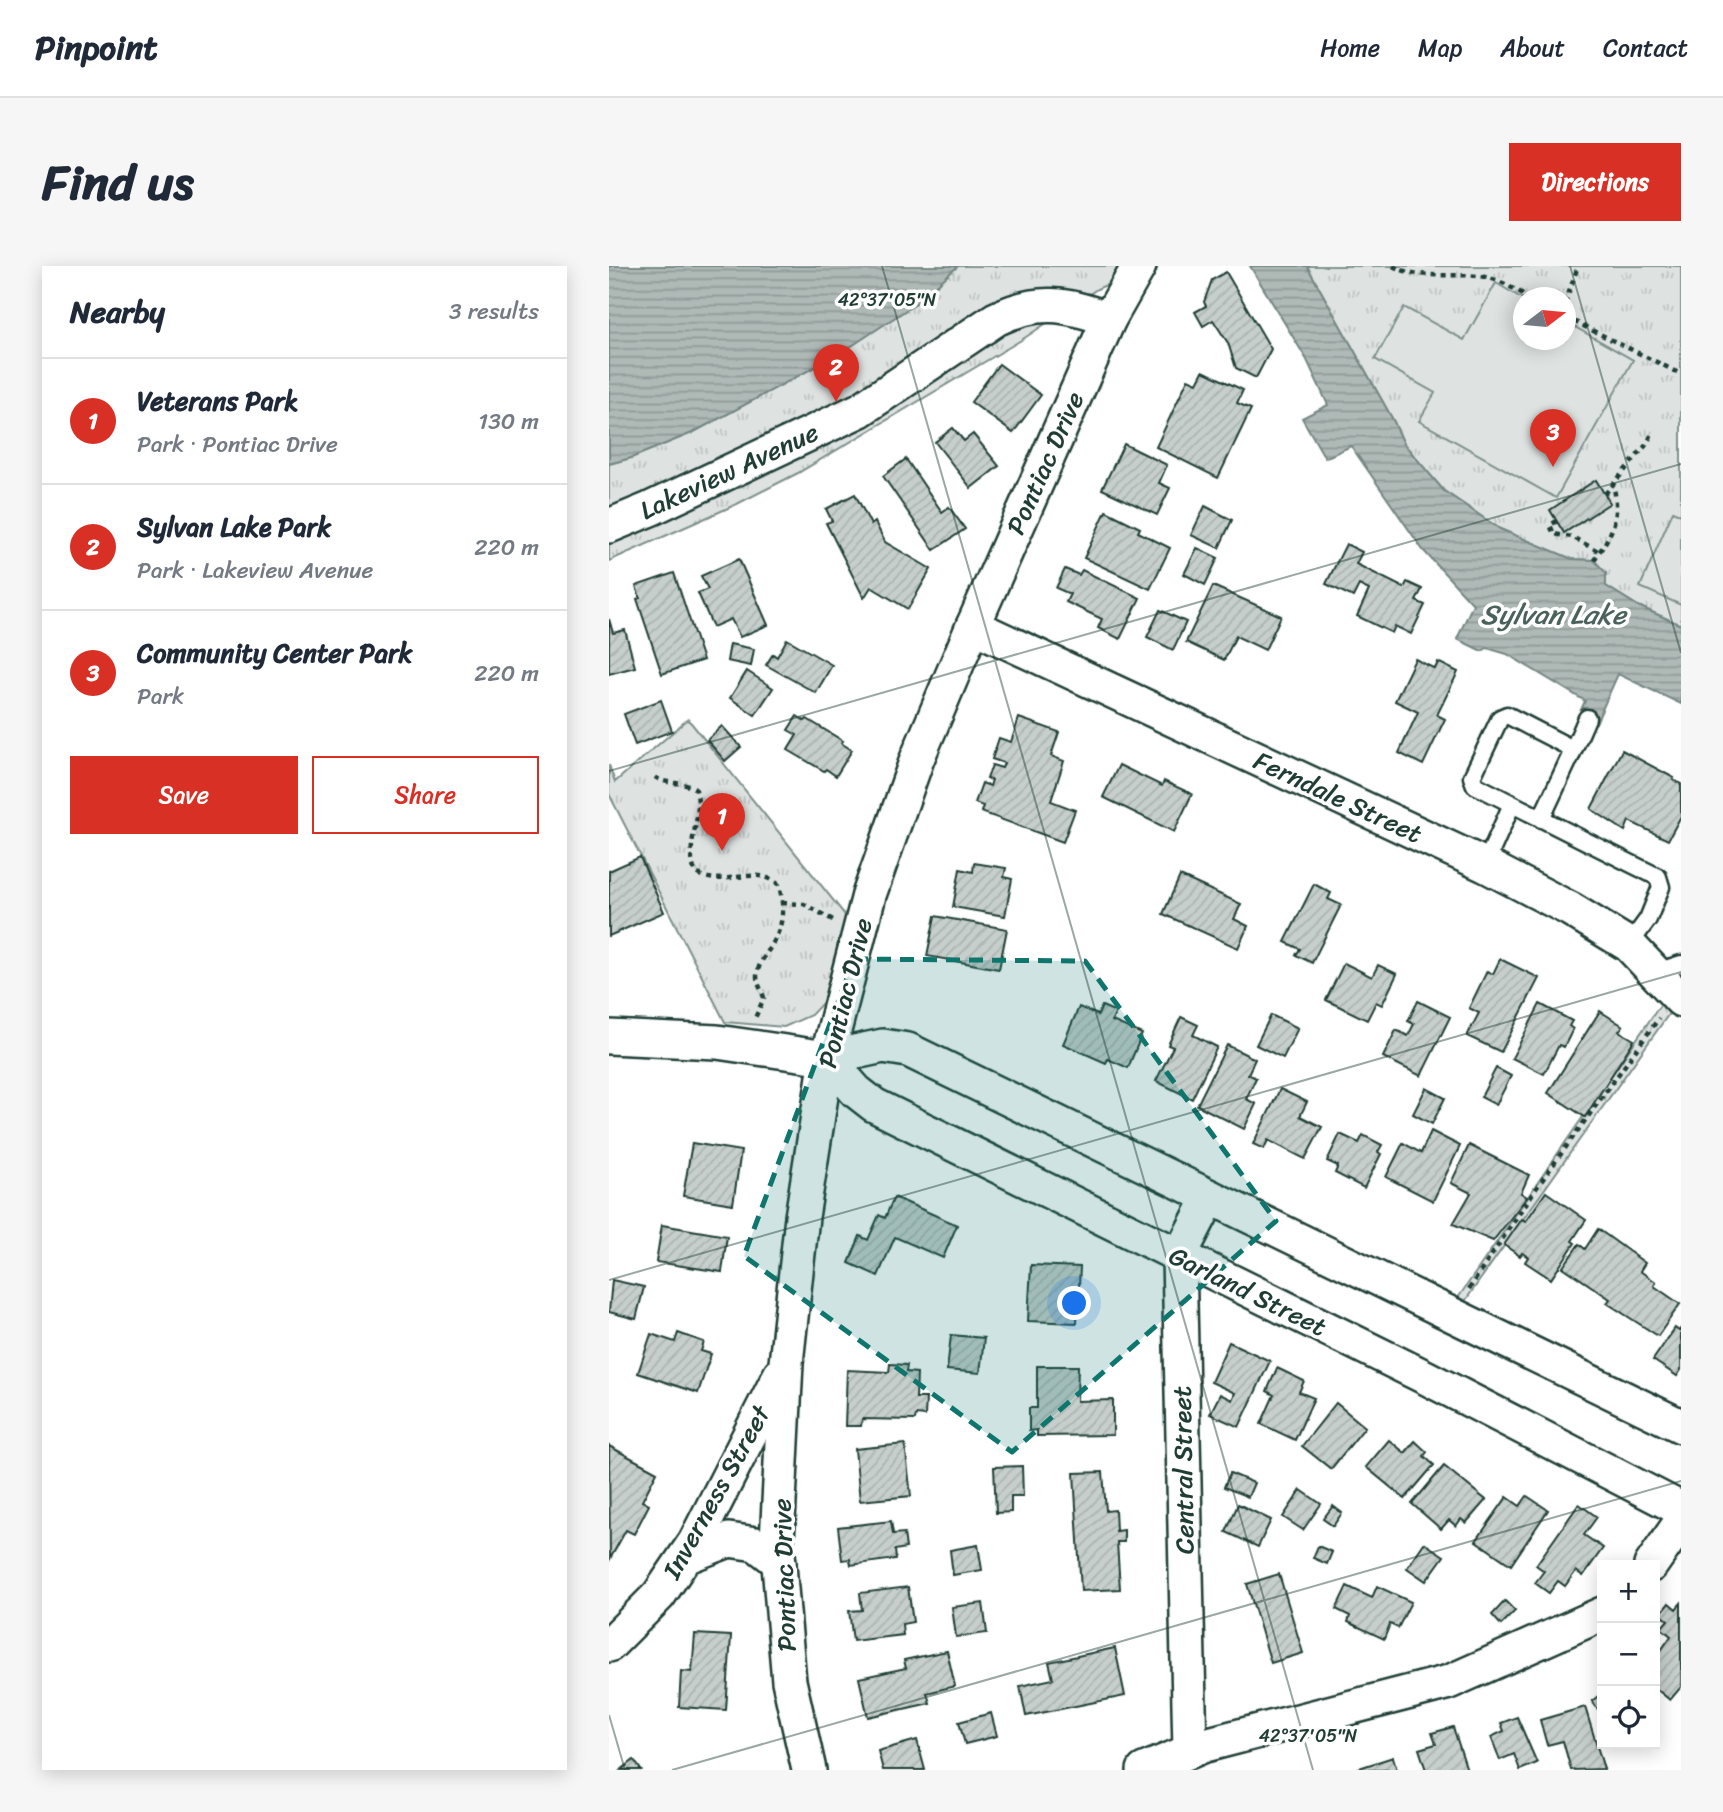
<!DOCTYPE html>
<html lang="en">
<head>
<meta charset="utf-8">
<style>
  :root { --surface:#fff; --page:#f6f6f7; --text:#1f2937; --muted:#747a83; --line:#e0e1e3; --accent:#d93025 }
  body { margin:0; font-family:Sriracha,sans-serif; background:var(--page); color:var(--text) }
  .controls { position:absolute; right:21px; bottom:21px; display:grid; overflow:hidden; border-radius:0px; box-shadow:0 4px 18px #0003 }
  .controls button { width:63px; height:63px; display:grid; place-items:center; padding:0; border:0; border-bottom:2px solid var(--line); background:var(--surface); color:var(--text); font:35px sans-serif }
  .compass { position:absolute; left:904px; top:21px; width:63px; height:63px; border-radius:50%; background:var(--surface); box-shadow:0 4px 18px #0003; rotate:74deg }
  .you { position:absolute; left:466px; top:1038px; width:24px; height:24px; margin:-18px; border:5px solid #fff; border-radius:50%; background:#1a73e8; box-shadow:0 0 0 10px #1a73e833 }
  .badge { display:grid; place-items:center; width:46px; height:46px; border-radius:50%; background:var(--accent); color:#fff; font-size:23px; font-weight:700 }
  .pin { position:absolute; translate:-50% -58px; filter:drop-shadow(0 2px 4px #0008) }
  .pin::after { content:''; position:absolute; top:37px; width:24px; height:21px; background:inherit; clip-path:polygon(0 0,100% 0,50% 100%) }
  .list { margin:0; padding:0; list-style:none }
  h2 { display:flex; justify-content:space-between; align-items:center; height:91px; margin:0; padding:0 28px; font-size:30px }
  h2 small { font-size:23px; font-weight:400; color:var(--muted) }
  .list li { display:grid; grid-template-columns:46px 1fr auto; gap:21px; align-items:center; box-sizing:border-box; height:126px; padding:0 28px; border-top:2px solid var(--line) }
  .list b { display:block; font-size:26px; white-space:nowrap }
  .list p { margin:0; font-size:23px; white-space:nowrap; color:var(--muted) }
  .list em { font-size:23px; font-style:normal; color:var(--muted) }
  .actions { display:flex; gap:14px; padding:21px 28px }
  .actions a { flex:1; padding:16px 0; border:2px solid var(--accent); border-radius:0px; text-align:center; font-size:24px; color:var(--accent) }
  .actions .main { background:var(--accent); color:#fff }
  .icon { flex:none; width:38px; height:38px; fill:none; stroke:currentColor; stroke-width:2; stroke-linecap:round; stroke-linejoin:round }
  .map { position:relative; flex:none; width:1072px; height:1504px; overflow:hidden; border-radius:0px }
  header { display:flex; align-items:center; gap:42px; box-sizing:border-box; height:98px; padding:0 35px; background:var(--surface); border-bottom:2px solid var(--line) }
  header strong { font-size:33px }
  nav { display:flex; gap:38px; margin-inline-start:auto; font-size:24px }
  .intro { display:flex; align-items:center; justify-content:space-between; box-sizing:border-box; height:168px; padding:0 42px }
  h1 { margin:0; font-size:49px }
  .button { padding:18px 32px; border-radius:0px; background:var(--accent); color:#fff; font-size:24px; font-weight:700 }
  main { display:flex; gap:42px; padding:0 42px }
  aside { flex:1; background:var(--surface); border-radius:0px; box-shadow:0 4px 18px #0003 }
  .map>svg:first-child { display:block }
  .park { fill:url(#park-tufts); stroke:#7e908b; stroke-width:2; fill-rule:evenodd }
  .pitch { fill:#dee3e2; stroke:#7e908b; stroke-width:2 }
  .water { fill:url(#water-rules); stroke:#758883; stroke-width:2 }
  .building { fill:url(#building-hatch); stroke:#1f3d34; stroke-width:2 }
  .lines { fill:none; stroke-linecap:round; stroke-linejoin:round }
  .service-casing { stroke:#1f3d34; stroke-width:21 }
  .minor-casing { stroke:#1f3d34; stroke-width:38 }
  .path { stroke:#1f3d34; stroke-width:4.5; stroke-dasharray:5 5; stroke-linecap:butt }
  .service { stroke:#fff; stroke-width:16 }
  .minor { stroke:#fff; stroke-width:33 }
  .marked { fill:#0f766e; fill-opacity:0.2; stroke:#0f766e; stroke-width:5; stroke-dasharray:14 9; stroke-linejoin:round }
  .ticks { fill:none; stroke:#1f3d34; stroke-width:2; stroke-opacity:0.45 }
  .labels { text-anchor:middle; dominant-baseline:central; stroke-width:7; stroke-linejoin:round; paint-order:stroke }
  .street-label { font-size:26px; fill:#1f3d34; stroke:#fff }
  .water-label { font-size:28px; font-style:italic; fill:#4a625b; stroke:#fff }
  .ticks-label { font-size:18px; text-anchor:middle; fill:#1f3d34; stroke:#fff; stroke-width:7; stroke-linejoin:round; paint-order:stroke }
</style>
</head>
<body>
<header>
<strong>Pinpoint</strong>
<nav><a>Home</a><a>Map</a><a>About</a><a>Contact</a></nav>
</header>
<div class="intro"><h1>Find us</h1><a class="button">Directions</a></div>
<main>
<aside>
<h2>Nearby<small>3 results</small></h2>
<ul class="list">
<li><span class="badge">1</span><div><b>Veterans Park</b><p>Park · Pontiac Drive</p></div><em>130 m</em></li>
<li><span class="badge">2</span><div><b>Sylvan Lake Park</b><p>Park · Lakeview Avenue</p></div><em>220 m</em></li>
<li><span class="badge">3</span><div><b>Community Center Park</b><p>Park</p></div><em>220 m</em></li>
</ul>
<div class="actions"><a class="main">Save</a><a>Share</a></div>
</aside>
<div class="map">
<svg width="1072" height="1504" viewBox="0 0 1072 1504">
  <defs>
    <pattern id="park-tufts" width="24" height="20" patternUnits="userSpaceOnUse" patternTransform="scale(1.75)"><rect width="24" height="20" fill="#dee3e2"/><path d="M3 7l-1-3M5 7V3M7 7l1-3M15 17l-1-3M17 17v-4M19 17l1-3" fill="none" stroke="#bec4c2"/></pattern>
    <pattern id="water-rules" width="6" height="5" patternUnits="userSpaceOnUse" patternTransform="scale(1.75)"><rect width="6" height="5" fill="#afbab7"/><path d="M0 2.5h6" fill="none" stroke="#8e9896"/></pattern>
    <pattern id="building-hatch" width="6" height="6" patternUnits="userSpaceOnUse" patternTransform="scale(1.75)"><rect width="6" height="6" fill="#c7cfcc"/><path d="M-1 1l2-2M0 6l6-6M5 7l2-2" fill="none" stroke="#aab3b0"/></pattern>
  </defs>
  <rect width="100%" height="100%" fill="#fff"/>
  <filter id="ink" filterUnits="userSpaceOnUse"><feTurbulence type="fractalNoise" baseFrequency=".0143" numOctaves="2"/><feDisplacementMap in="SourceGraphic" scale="14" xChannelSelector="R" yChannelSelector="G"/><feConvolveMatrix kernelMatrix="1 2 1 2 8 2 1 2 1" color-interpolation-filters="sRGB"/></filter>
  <g filter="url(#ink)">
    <g class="park">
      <path d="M349,0H514L504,16L488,23L414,73L189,207L128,238L0,295V198L22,192L83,167L232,87L306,38Z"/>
      <path d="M698,0H1072V359L1029,340L997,320L985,294L963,293L891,263L835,225L795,178L784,154ZM914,32H956V74H914Z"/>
      <path d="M79,453L240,654L219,731L202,749L175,761L116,756L0,528V499L6,516Z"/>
      <path d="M1056,732L1064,742L856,1035L849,1032Z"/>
    </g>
    <g class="pitch">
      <path d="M887,17L914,33V74H956L957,56L1024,94L947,232L810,155L826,127L766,93L795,41L855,74Z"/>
      <path d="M1064,245L1072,249V339L1031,321Z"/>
    </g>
    <g class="water">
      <path d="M0,0H349L306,38L232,87L83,167L22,192L0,198Z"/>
      <path d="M641,0H698L784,154L795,178L835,225L891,263L963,293L985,294L997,307V320L1029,340L1072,359V438L1009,408L987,457L970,448L976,435L898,388L878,382L873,385L848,373L864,338L814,284L742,180L716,192L693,152L719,139L698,94Z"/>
    </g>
    <g class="building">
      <path d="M617,6L662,83L647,112L627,102L619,77L604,54L594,60L586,46L597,40L595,36L603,14Z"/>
      <path d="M390,98L432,129L404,167L362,136Z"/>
      <path d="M594,105L634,124L628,137L642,143L609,212L547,181L579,113L588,117Z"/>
      <path d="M344,162L355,175L364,168L390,200L362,222L326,176Z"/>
      <path d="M515,178L558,199L550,217L561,222L548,249L493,223Z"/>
      <path d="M297,193L333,246L340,241L356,263L325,284L274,210Z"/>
      <path d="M987,214L1001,237L955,267L941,244Z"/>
      <path d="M246,228L262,259L266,256L276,276L322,303L299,343L262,321L255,332L217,257L223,255L217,243Z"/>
      <path d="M596,240L623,254L610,282L582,269Z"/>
      <path d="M497,245L531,262L529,266L561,282L541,323L475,292Z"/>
      <path d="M737,278L753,286L747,298L795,322L798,316L813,323L807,335L816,339L802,368L786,360L783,367L748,350L760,324L750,319L744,331L717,318Z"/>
      <path d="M588,282L609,292L596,319L575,308Z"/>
      <path d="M130,293L159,359L131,371L122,353L104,361L89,327L99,323L92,310Z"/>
      <path d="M456,303L470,309L473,304L531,332L511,373L489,362L493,353L457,336L461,328L447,322Z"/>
      <path d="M65,307L94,394L53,408L28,333L31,332L27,320Z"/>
      <path d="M604,320L672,350L656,384L627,370L615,394L577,376Z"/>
      <path d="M551,344L577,356L564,384L538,371Z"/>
      <path d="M0,353L4,367L16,364L26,401L0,408Z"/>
      <path d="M178,373L223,399L207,427L157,399L164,388L168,391Z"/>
      <path d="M121,378L145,383L142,400L118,395Z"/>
      <path d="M806,393L826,403L829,396L849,406L828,449L836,453L814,499L790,487L809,446L786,435Z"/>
      <path d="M138,405L164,422L146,449L121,432Z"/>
      <path d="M52,434L63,465L26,479L15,448Z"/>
      <path d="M188,450L196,455L198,453L234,475L232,477L243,484L227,510L217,503L215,505L179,484L188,469L179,464Z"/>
      <path d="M410,452L450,466L442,490L455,495L442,535L466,544L454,576L372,546L374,540L366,537L373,517L381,520L383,514L378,513L383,499L393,502L395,497L383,493L390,472L402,476Z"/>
      <path d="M113,460L132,481L116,495L98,474Z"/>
      <path d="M1013,484L1065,512L1064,514L1072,518V550L1059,574L1020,555L1016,565L982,543Z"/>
      <path d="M510,499L553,520L555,515L583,528L565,566L494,531Z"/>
      <path d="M31,591L55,646L0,670V605Z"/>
      <path d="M365,597L397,602L395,611L403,613L396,650L344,641L351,603L364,606Z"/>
      <path d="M571,610L632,638L625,653L639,660L629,682L554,648Z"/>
      <path d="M705,618L722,627L719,633L732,639L703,697L687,689L691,683L676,676Z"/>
      <path d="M326,650L398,663L390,703L318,690Z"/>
      <path d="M891,693L930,712L892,786L858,770L870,747L860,742L878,705L884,708Z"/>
      <path d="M735,697L763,711L769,699L788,708L773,739L767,736L758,754L717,734Z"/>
      <path d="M809,735L841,751L812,810L774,791L787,764L799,770L805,758L799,755Z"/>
      <path d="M931,738L963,755L960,760L964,763L955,781L950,779L935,808L903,792Z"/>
      <path d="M493,740L507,746L503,755L533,768L519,802L499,793L497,797L454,778L470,741L489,749Z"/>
      <path d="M991,745L1014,760L1010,765L1025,774L976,851L939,827Z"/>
      <path d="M662,749L689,762L674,792L647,779Z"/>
      <path d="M572,751L589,759L584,769L608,781L583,833L547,815L564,781L559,779Z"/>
      <path d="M618,779L646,793L639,808L647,812L637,833L647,838L635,863L588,839Z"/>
      <path d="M887,802L902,810L887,839L872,831Z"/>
      <path d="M817,822L836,832L823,858L804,848Z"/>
      <path d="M671,823L698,836L691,850L713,861L696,893L659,874L655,883L644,878Z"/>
      <path d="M822,865L851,880L824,935L777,911L794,877L812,887Z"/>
      <path d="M731,868L750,877L754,869L773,879L769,886L772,888L755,922L726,907L729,900L718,895Z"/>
      <path d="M83,877L132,885L124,938L74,930Z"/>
      <path d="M860,879L920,909L912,927L918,931L884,975L844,958L862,927L842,917Z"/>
      <path d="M937,926L977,954L963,975L966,977L942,1013L916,996L919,991L913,987L911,990L895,979L913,953L917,955Z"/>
      <path d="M285,931L348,959L334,992L286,971L269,1010L240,997L251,970L259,974L270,949L276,952Z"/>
      <path d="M53,959L118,970L113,1006L47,996Z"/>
      <path d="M989,963L1036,997L1031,1005L1047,1016L1045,1020L1071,1038L1049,1070L998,1037L1001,1033L954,1001L970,978L976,983Z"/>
      <path d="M422,999L471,1001L468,1057L419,1055Z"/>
      <path d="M3,1014L35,1021L27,1053L0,1046Z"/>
      <path d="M1066,1062L1070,1065L1072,1062V1104L1068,1110L1044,1094Z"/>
      <path d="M69,1067L95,1076L92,1085L102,1088L89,1127L29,1107L42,1068L66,1076Z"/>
      <path d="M342,1069L375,1072L371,1107L338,1104Z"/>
      <path d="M620,1076L661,1095L630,1161L601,1148L611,1128L623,1134L626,1127L602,1116Z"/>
      <path d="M281,1098L298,1099L297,1106L308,1107L307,1132H317L316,1150L307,1149L306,1154L253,1153L252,1160H236L238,1104L280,1106Z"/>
      <path d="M428,1100H469L468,1135L504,1134V1169L428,1170V1164L420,1165V1142H428Z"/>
      <path d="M668,1102L695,1115L690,1126L705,1132L686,1174L652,1158L665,1129L658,1125Z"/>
      <path d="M727,1137L756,1161L722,1203L693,1180Z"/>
      <path d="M780,1174L796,1187L806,1175L818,1186L815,1190L825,1199L796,1233L757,1201Z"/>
      <path d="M296,1178L302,1230L251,1235L246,1183Z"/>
      <path d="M0,1180L48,1206L33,1235L40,1239L25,1268L17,1264L1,1293Z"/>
      <path d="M413,1200L414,1230H402V1246L387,1247L385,1201Z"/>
      <path d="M835,1200L877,1234L857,1257L852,1253L847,1260L840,1254L832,1263L803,1238Z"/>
      <path d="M494,1206L497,1245L506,1244L507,1265L515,1264V1276H508L511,1323L472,1325L465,1207Z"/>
      <path d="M621,1207L645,1217L639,1231L615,1221Z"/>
      <path d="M692,1224L712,1238L694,1264L674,1251Z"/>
      <path d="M918,1230L939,1244L902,1299L867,1275L898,1231L911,1240Z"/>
      <path d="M629,1238L662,1254L649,1281L617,1266Z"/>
      <path d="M970,1238L988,1251L975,1269L994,1282L974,1310L967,1305L956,1320L949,1315L940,1327L926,1317L935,1305L927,1299Z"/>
      <path d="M724,1240L733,1247L724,1260L714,1253Z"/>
      <path d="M282,1255L284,1268L295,1267L297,1282L286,1284L287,1293L242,1299L241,1293L233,1294L229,1261Z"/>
      <path d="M815,1277L835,1290L817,1315L798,1302Z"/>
      <path d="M369,1279L373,1304L344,1309L341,1284Z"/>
      <path d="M709,1280L723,1286L718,1298L704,1292Z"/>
      <path d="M670,1308L694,1387L662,1397L638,1318Z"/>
      <path d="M738,1320L763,1332L768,1320L802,1336L789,1362L781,1358L775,1373L739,1356L741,1350L727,1343Z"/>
      <path d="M299,1321L304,1356L293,1358L294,1369L244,1375L240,1345L253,1344L251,1327Z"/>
      <path d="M896,1335L906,1345L892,1359L883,1349Z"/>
      <path d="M374,1337L378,1367L347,1371L343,1341Z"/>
      <path d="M1060,1337L1067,1343L1072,1337V1421L1061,1434L1046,1422V1393L1062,1370L1052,1362L1059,1354L1051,1348Z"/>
      <path d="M86,1368L122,1370L117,1444L70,1441L72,1405L83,1406Z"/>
      <path d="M506,1382L516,1430L417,1450L411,1420L444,1413L440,1396Z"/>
      <path d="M338,1385L346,1420L318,1427L321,1437L259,1451L250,1412L297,1402L295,1394Z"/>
      <path d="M993,1427V1449L983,1435Z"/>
      <path d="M976,1441L995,1503L962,1504L954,1475L938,1479L931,1454Z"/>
      <path d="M382,1447L388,1470L356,1478L350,1456Z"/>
      <path d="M908,1451L928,1497L911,1504L905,1488L891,1494L882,1471L895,1465L892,1457Z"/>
      <path d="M844,1461L858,1504H817L810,1483L827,1478L823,1467Z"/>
      <path d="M308,1474L316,1504H274L269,1485Z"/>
      <path d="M784,1491L788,1504H744Z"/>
      <path d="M25,1494L32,1504H12Z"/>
    </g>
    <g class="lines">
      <g class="service-casing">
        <g id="service">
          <path d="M962,489L978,452"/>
          <path d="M932,553L962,489L960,481L898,449L891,452L863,511L866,519C927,550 988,581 1049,611L1052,621L1039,653L1020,679"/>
          <path d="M876,599L903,538"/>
          <path d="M1047,706L1072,698"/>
        </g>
      </g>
      <g class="minor-casing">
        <g id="minor">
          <path d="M0,260L41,243L251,144L387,53C430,32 456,38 500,53"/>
          <path d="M364,360L876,599L961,643L1020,679L1072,734"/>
          <path d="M0,771L108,776L218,792L274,780L299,784L1072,1160"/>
          <path d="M218,792L247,825L265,839L816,1111L1072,1243"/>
          <path d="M76,1291L120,1274L147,1278L170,1296"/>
          <path d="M1042,1299L1072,1256"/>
          <path d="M0,1379L50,1329L86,1276L171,1109"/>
          <path d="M581,1485L570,991L601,931"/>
          <path d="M200,1504L180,1415L168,1276L177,1097L193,951L218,792L260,629L308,493L364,360L500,53L530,0"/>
          <path d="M535,1504L596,1479L840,1416L993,1348"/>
        </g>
      </g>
      <g class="path">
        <path d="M784,0C811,15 847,6 876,11C892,14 907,24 921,32"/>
        <path d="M956,37L969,0"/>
        <path d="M956,51L1072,108"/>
        <path d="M996,228L1037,179L1044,166"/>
        <path d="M948,255L941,259L945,268L963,271L991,286"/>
        <path d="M985,294C1004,266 1012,252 1004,218"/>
        <path d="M46,511C59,520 74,514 87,524C95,553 75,576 86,606C112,625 146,596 170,619C175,639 175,657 165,675C159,687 149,696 148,710C148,718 153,724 155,732L146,752"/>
        <path d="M173,637L195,638L224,654"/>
        <path d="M860,1023L926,924L1050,752"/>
      </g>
      <use href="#service" class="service"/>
      <use href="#minor" class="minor"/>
    </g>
  </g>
  <path class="marked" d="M245,693L476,695L667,955L403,1186L135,990Z"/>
  <path class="ticks" d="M273,0L704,1504M961,0L1072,387M0,505L1072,198M0,1014L1072,706M0,1449L16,1504M63,1504L1072,1215"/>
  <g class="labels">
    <g class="street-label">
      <text transform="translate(436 197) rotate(-66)">Pontiac Drive</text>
      <text transform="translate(120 205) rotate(-25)">Lakeview Avenue</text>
      <text transform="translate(729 531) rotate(25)">Ferndale Street</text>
      <text transform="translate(236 727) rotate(-76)">Pontiac Drive</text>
      <text transform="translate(639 1025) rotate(26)">Garland Street</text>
      <text transform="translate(574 1204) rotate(-91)">Central Street</text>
      <text transform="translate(107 1226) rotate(-61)">Inverness Street</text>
      <text transform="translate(175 1309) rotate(-92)">Pontiac Drive</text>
    </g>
    <g class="water-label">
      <text x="944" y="348">Sylvan Lake</text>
    </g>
  </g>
  <g class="ticks-label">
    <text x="278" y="40">42°37'05"N</text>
    <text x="699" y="1476">42°37'05"N</text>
  </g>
</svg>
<div class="controls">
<button>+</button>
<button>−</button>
<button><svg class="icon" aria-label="locate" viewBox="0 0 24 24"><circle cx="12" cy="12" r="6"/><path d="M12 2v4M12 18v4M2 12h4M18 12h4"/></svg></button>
</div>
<svg class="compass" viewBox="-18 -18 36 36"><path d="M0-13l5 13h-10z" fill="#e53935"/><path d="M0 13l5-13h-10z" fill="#747a83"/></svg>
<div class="you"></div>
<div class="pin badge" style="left:113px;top:585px">1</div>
<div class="pin badge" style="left:227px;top:136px">2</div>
<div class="pin badge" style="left:944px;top:201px">3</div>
</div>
</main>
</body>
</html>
